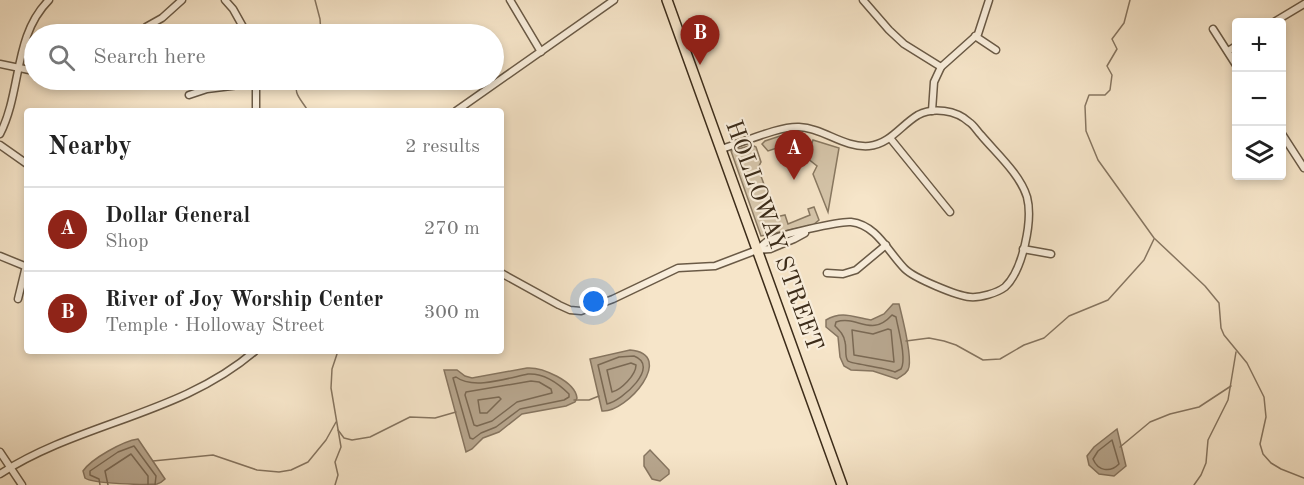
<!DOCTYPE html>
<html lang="en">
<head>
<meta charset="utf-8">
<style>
  :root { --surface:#fff; --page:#f6f6f6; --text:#222; --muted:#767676; --line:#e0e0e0; --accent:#8f2418 }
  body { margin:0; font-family:"Old Standard TT",serif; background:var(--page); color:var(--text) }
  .controls { position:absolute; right:18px; top:18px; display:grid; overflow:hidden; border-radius:6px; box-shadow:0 3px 9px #0003 }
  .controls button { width:54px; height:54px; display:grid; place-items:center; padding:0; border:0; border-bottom:2px solid var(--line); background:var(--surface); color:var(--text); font:30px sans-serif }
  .you { position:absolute; left:594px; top:302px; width:21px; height:21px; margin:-15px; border:4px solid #fff; border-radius:50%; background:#1a73e8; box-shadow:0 0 0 9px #1a73e833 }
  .badge { display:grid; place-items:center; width:39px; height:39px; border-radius:50%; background:var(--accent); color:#fff; font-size:20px; font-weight:700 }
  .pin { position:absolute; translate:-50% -50px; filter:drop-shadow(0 2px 3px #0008) }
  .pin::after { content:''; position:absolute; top:32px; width:21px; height:18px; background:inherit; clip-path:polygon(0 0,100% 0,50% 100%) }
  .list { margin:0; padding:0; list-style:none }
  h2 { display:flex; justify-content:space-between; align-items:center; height:78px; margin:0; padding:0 24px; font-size:26px }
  h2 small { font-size:20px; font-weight:400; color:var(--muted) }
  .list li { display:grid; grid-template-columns:39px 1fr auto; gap:18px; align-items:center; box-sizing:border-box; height:84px; padding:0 24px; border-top:2px solid var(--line) }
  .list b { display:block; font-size:22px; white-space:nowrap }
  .list p { margin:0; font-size:20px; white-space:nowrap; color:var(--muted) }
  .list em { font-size:20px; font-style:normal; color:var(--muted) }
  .icon { flex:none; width:33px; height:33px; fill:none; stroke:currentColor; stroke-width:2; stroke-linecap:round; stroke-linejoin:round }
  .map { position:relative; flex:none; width:1304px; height:485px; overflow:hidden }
  .search { position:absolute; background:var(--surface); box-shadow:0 3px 9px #0003; left:24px; top:24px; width:480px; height:66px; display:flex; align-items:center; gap:15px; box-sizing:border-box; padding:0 21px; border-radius:33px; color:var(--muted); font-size:22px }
  .panel { position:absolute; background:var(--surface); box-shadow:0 3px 9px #0003; left:24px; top:108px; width:480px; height:246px; border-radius:6px }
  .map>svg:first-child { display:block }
  .green { fill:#d6c6ab; stroke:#897962; stroke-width:1.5 }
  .water { fill:#b7a68e; stroke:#867560; stroke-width:1.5 }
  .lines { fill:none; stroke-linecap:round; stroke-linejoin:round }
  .shore { stroke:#7a6954; stroke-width:1.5 }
  .stream { stroke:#867560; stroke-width:1.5 }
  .minor-casing { stroke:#6a5a46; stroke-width:9 }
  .highway-casing { stroke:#3c2c1a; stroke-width:12 }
  .minor { stroke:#f9eedc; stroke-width:6 }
  .highway { stroke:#f6e5c9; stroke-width:9 }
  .labels { text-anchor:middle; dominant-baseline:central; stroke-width:4.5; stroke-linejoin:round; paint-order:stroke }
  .street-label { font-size:24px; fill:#3c2c1a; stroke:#f9eedc }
</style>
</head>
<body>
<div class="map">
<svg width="1304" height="485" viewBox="0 0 1304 485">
  <rect width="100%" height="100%" fill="#f6e5c9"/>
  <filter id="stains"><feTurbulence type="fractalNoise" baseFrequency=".00333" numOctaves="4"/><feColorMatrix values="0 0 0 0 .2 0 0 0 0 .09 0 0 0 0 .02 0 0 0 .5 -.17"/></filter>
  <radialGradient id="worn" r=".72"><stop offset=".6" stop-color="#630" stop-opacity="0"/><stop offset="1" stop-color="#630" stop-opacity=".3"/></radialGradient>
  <g class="green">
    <path d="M789,133L799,136L797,146L786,145L768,151L762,144L765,141Z"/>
    <path d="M813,140L839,148L828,212L813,174L817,166L807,158Z"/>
    <path d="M752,145L756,147L761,162L758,168L776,217L785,215L788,224L810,215L808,209L814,207L819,220L813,225L761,236L731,151Z"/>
  </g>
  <g class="water">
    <path d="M893,304H899L900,308C903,320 913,361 908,370C905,375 901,376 897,379L873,371L851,370L844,366L840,357L838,337L826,327V320C843,310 855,318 871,320L884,314Z"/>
    <path d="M630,350C677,354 627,413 602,411L590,359Z"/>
    <path d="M527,368C542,367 575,381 577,398L575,402L566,406L522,414L499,432L483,438L472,449L466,452L444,370H457L465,376L472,378Z"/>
    <path d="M1117,429L1126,466L1114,476L1099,474L1089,465L1087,456L1094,447Z"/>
    <path d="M138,439L165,479C162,482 161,483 157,484C146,485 93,484 85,478L83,471C91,459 123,441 138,439Z"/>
    <path d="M650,450L669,470V474L660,481L652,479L644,466V456Z"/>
  </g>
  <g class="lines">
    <g class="shore">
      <path d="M892,315L896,317C898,329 907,359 901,369L895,372C885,367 851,364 848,361C844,356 847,348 845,342C844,335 840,331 835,326L836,322C858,315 871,338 892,315Z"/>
      <path d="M888,329L891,330L894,362L854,355L852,330L873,334Z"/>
      <path d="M634,356C661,366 622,401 607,404L598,365L619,357Z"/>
      <path d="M631,363L636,365C636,375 621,390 612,392L607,370Z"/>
      <path d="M528,374C544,373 557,382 569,394V397L564,400L520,409L496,427L481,433L473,439L470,438L453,378L456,377C473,390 508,378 528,374Z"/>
      <path d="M531,381L539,382L551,389L552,393L517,402L492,421L477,426L474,425L465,395L466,392Z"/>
      <path d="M499,397L501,399L487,413H480L478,400Z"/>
      <path d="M1112,440L1119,464C1110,473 1098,471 1093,459L1098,451Z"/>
      <path d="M100,485L99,479L90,475V471L118,452L134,446L156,476L155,485"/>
      <path d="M108,485L105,471L131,454L148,476V485"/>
    </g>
    <g class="stream">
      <path d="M315,0L320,19L321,34"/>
      <path d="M1130,0L1124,23L1112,39L1117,49L1107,66L1112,75L1110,90L1105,95H1089L1085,106L1086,131L1098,160L1154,238L1205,286L1219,303L1221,328L1224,335L1247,363L1264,397L1266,417L1260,444L1263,454L1271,463L1281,469L1304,478"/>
      <path d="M299,80C291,93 302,100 308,111"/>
      <path d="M906,341L929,338L944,341L956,345L983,360L1000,359L1024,345L1044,338L1069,316L1108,300L1144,260L1154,239"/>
      <path d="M574,400H589L599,396"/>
      <path d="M338,430L344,438L352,440L370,437L410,417L435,418L456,412"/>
      <path d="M1120,447L1150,422L1170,414L1199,407L1231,386"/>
      <path d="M153,461L213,455L257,470L279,472L291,470L308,462L326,440L336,422"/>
      <path d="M335,485L338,475L335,462L341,447L331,388L332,369L338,351"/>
      <path d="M1194,485L1201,475L1206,463L1208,440L1228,400L1236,352"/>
    </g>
    <g class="minor-casing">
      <g id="minor">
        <path d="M225,0L233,9L247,34"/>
        <path d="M510,0L541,52"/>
        <path d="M863,0L889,30L904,44L941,67"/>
        <path d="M1274,22L1304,4"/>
        <path d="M146,27L162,18L182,0"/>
        <path d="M1213,29L1236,65"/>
        <path d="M975,36L996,50"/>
        <path d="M1228,51L1236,46"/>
        <path d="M0,64L34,71"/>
        <path d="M189,95L207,89L256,83"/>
        <path d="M256,111V82"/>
        <path d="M456,111L614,0"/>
        <path d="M932,111L934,82L941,67L978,34L989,0"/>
        <path d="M0,134C22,91 13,36 49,0"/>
        <path d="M1282,134L1304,168"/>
        <path d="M890,138L950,212"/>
        <path d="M0,145L27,164"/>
        <path d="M721,149C742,143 779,126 799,127C824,128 843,148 869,146C890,144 901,125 918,115C933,107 956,110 969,122C974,125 977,131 981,135C996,153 1020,174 1027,197C1033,220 1023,270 1005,287C997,293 980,298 970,297C957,296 914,278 905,269C888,252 877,225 851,222C840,221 778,235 768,241C764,243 761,247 757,250"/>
        <path d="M1023,249L1051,254"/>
        <path d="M0,256L27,267"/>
        <path d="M501,273L559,305L570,310L581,311L613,299L678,268L715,266L757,250L770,249L794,239L805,233"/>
        <path d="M827,273L843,274L856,270L886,245"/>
        <path d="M18,299L26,266"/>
        <path d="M0,452L22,485"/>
        <path d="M0,474C80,422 181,415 255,351"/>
      </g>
    </g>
    <g class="highway-casing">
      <path id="highway" d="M667,0L842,485"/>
    </g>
    <use href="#minor" class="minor"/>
    <use href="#highway" class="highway"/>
  </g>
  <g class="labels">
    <g class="street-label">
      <text transform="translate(773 236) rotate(70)">HOLLOWAY STREET</text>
    </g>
  </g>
  <rect width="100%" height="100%" filter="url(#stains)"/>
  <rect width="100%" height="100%" fill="url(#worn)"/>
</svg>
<div class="controls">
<button>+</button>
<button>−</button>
<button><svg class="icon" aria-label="layers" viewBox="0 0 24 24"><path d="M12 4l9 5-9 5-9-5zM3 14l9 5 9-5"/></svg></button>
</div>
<div class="you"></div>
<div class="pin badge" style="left:794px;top:180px">A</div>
<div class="pin badge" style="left:700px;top:65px">B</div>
<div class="search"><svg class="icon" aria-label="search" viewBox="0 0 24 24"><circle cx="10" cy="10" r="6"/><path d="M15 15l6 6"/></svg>Search here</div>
<section class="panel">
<h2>Nearby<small>2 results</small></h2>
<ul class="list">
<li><span class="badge">A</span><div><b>Dollar General</b><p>Shop</p></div><em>270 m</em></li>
<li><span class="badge">B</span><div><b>River of Joy Worship Center</b><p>Temple · Holloway Street</p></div><em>300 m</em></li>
</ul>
</section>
</div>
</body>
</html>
